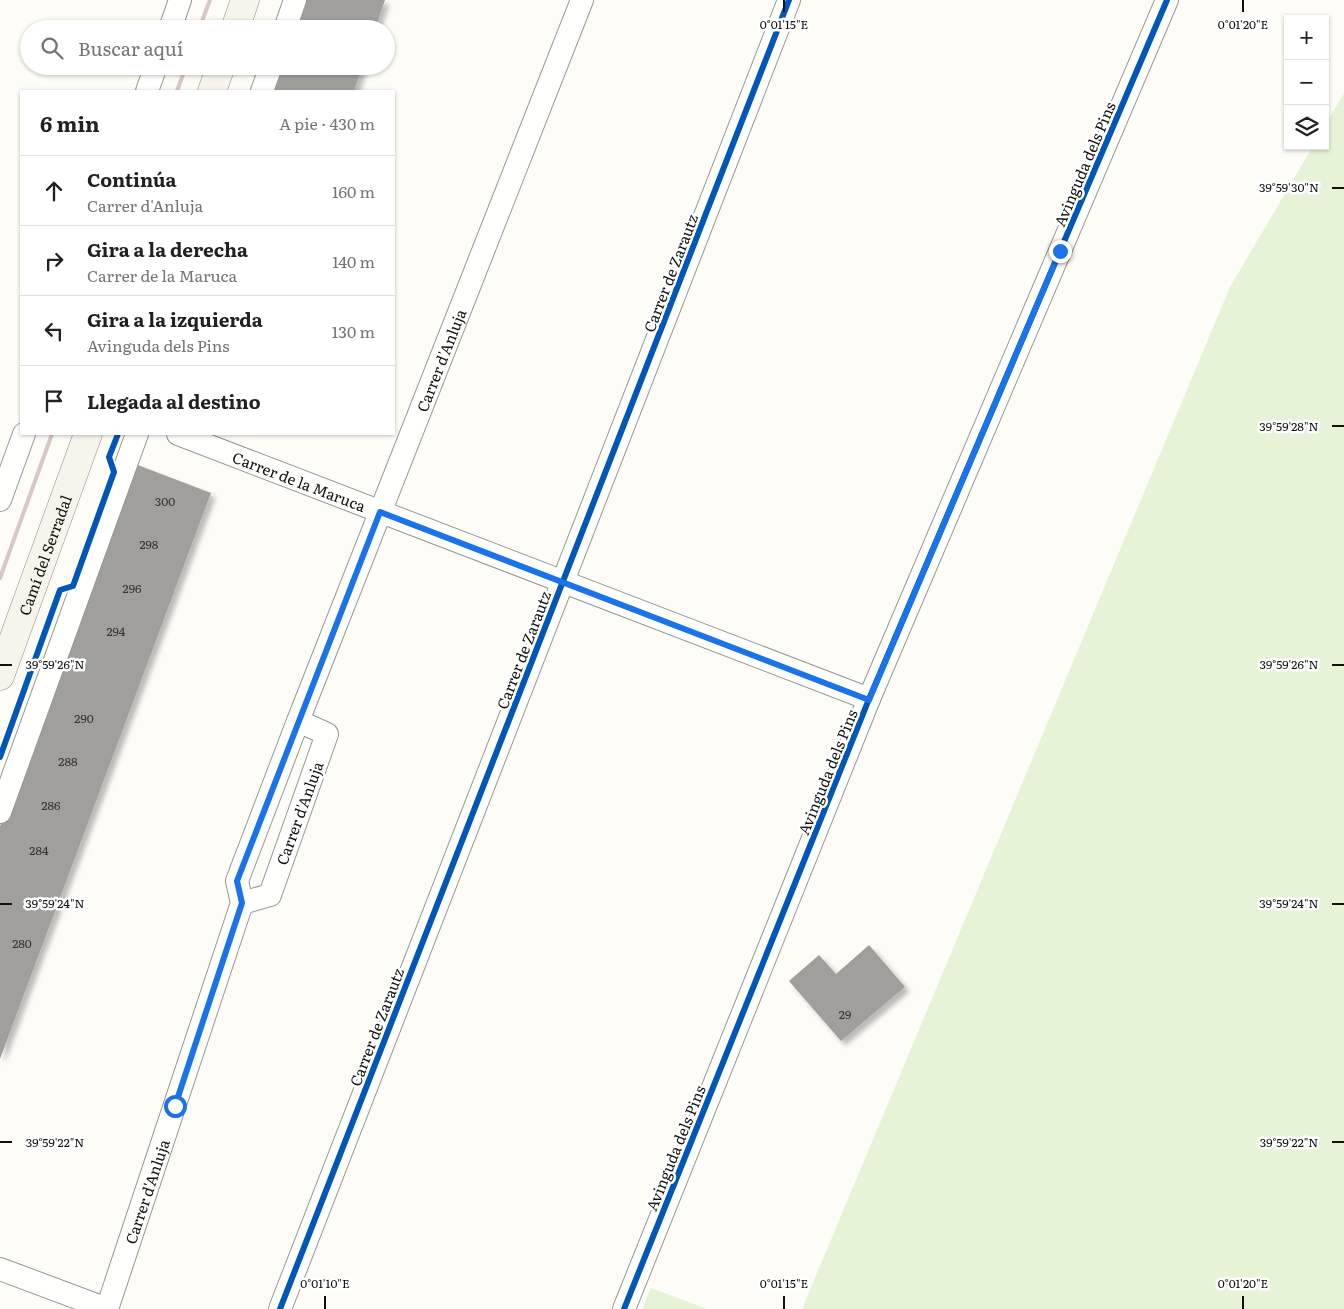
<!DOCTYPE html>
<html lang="es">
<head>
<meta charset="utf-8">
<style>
  :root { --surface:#fff; --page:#f6f6f6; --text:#202124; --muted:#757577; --line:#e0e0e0 }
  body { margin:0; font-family:Literata,serif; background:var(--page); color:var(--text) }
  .controls { position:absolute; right:15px; top:15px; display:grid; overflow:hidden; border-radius:0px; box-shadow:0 1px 4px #0004 }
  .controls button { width:45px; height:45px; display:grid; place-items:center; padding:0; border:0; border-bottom:1px solid var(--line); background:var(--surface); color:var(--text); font:25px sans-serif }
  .stop { position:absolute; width:15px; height:15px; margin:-11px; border:4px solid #1a73e8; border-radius:50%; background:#fff }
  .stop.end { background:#1a73e8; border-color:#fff; box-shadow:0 1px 5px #0008 }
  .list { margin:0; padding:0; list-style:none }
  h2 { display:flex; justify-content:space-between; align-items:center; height:65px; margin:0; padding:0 20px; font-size:21px }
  h2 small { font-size:16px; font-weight:400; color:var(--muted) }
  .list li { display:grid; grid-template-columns:32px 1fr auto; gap:15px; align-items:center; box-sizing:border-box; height:70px; padding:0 20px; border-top:1px solid var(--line) }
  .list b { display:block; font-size:19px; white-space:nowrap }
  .list p { margin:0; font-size:16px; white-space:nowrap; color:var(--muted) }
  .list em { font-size:16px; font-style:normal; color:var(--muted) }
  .icon { flex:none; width:28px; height:28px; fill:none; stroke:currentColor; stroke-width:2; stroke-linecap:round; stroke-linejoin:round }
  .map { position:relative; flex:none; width:1344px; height:1309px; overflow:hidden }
  .search { position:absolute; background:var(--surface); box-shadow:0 1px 4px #0004; left:20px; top:20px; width:375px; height:55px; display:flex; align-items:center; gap:12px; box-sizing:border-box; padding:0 18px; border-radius:28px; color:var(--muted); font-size:19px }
  .panel { position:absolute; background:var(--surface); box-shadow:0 1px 4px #0004; left:20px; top:90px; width:375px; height:345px; border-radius:0px }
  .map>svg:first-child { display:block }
  .green { fill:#e7f3d7 }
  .building { fill:#a19f9c; filter:url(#shadow) }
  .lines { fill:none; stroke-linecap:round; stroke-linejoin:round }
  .street-casing { stroke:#979795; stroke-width:24 }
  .secondary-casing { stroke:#8e8d8b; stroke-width:29 }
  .street { stroke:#fffffe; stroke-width:22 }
  .secondary { stroke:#f6f4eb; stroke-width:28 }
  .rail { stroke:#d9c6c7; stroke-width:4 }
  .cycleway-casing { stroke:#fff; stroke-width:9 }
  .cycleway { stroke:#0057b8; stroke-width:6 }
  .route { stroke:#1a73e8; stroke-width:6 }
  .ticks { fill:none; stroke:#111; stroke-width:2 }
  .labels { text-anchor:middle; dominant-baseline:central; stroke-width:5; stroke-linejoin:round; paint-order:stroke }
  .number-label { font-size:12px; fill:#353434 }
  .street-label { font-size:15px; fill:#111; stroke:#fff }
  .ticks-label { font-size:12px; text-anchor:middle; fill:#111; stroke:#fff; stroke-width:5; stroke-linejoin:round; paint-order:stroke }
</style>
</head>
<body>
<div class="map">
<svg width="1344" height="1309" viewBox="0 0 1344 1309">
  <defs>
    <filter id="shadow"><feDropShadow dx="4.5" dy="4.5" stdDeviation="2.5" flood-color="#0004"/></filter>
  </defs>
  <rect width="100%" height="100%" fill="#fdfcf7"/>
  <g class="green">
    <path d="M1344,93V1309H802L1230,287L1313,146H1325V125Z"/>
    <path d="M651,1288L707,1309H642Z"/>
  </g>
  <g class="building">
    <path d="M303,0H385L375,29H293Z"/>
    <path d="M280,66H363L354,91H272Z"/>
    <path d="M135,464L211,493L0,1059V826Z"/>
    <path d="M869,945L905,987L841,1041L789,981L819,955L836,974Z"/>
  </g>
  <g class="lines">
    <g class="street-casing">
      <g id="street">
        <path d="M170,29L180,0"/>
        <path d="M285,29L295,0"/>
        <path d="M147,91L156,66"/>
        <path d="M262,91L271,66"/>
        <path id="s1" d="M178,434L869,699"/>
        <path d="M0,500L24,434"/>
        <path id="s2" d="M298,721L582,0"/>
        <path d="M0,812L137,434"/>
        <path d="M0,1269L107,1309"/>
        <path id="s3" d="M107,1309L242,903L237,881L298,721L327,734L270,895L242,903"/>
        <path d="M280,1309L789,0"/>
        <path d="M624,1309L869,699L1167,0"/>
      </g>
    </g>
    <g class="secondary-casing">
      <g id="secondary">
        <path d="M235,29L245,0"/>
        <path d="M212,91L221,66"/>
        <path id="s4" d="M0,676L88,434"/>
      </g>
    </g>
    <use href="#street" class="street"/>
    <use href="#secondary" class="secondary"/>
    <g class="rail">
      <path d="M199,29L210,0"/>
      <path d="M177,91L186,66"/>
      <path d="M0,578L52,434"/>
    </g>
    <g class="cycleway-casing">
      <g id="cycleway">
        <path d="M0,757L60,590L73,586L114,472L109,457L118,434"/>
        <path d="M280,1309L789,0"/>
        <path d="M624,1309L869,699L1167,0"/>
      </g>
    </g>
    <use href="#cycleway" class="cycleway"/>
  </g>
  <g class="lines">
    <path class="route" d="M175,1106L242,903L237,881L380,512L869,700L1060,251"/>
  </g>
  <path class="ticks" d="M784,0V12M1243,0V12M1332,188H1344M1332,426H1344M0,665H12M1332,665H1344M0,904H12M1332,904H1344M0,1142H12M1332,1142H1344M325,1296V1309M784,1296V1309M1243,1296V1309"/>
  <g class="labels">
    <g class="number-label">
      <text x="165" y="501">300</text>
      <text x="149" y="544">298</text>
      <text x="132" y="588">296</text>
      <text x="116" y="631">294</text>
      <text x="84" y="718">290</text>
      <text x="68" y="761">288</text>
      <text x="51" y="805">286</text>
      <text x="39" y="850">284</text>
      <text x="22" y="943">280</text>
      <text x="845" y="1014">29</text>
    </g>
    <g class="street-label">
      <text transform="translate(1084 164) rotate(-67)">Avinguda dels Pins</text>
      <text transform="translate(670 273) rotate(-69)">Carrer de Zarautz</text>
      <text stroke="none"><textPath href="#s2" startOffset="388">Carrer d'Anluja</textPath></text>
      <text stroke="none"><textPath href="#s1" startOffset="130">Carrer de la Maruca</textPath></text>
      <text stroke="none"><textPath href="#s4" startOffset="129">Camí del Serradal</textPath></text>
      <text transform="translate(523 650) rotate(-69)">Carrer de Zarautz</text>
      <text transform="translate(827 772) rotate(-68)">Avinguda dels Pins</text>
      <text transform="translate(299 813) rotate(-70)">Carrer d'Anluja</text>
      <text transform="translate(376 1027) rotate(-69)">Carrer de Zarautz</text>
      <text transform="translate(675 1148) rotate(-68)">Avinguda dels Pins</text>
      <text stroke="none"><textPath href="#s3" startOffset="124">Carrer d'Anluja</textPath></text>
    </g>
  </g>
  <g class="ticks-label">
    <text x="784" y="29">0°01'15"E</text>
    <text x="1243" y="29">0°01'20"E</text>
    <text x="1289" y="192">39°59'30"N</text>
    <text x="1289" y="431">39°59'28"N</text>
    <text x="55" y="669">39°59'26"N</text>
    <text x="1289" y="669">39°59'26"N</text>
    <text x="55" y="908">39°59'24"N</text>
    <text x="1289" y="908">39°59'24"N</text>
    <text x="55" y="1147">39°59'22"N</text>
    <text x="1289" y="1147">39°59'22"N</text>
    <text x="325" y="1288">0°01'10"E</text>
    <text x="784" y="1288">0°01'15"E</text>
    <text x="1243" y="1288">0°01'20"E</text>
  </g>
</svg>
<div class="controls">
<button>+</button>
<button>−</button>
<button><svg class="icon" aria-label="layers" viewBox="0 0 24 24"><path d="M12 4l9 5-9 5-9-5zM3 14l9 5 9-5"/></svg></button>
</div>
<div class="stop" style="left:175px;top:1106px"></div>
<div class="stop end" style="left:1060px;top:251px"></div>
<div class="search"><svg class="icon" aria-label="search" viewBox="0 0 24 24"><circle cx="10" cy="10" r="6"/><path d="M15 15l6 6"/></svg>Buscar aquí</div>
<section class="panel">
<h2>6 min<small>A pie · 430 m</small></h2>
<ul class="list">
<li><svg class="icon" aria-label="ahead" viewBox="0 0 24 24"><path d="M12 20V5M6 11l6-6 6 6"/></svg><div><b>Continúa</b><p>Carrer d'Anluja</p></div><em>160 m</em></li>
<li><svg class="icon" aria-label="right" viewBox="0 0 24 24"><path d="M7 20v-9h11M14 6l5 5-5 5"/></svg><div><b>Gira a la derecha</b><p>Carrer de la Maruca</p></div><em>140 m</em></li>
<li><svg class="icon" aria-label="left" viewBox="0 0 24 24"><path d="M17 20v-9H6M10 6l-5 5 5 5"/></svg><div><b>Gira a la izquierda</b><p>Avinguda dels Pins</p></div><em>130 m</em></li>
<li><svg class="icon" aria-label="arrive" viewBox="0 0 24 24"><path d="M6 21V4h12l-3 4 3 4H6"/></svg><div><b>Llegada al destino</b></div></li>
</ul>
</section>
</div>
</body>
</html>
